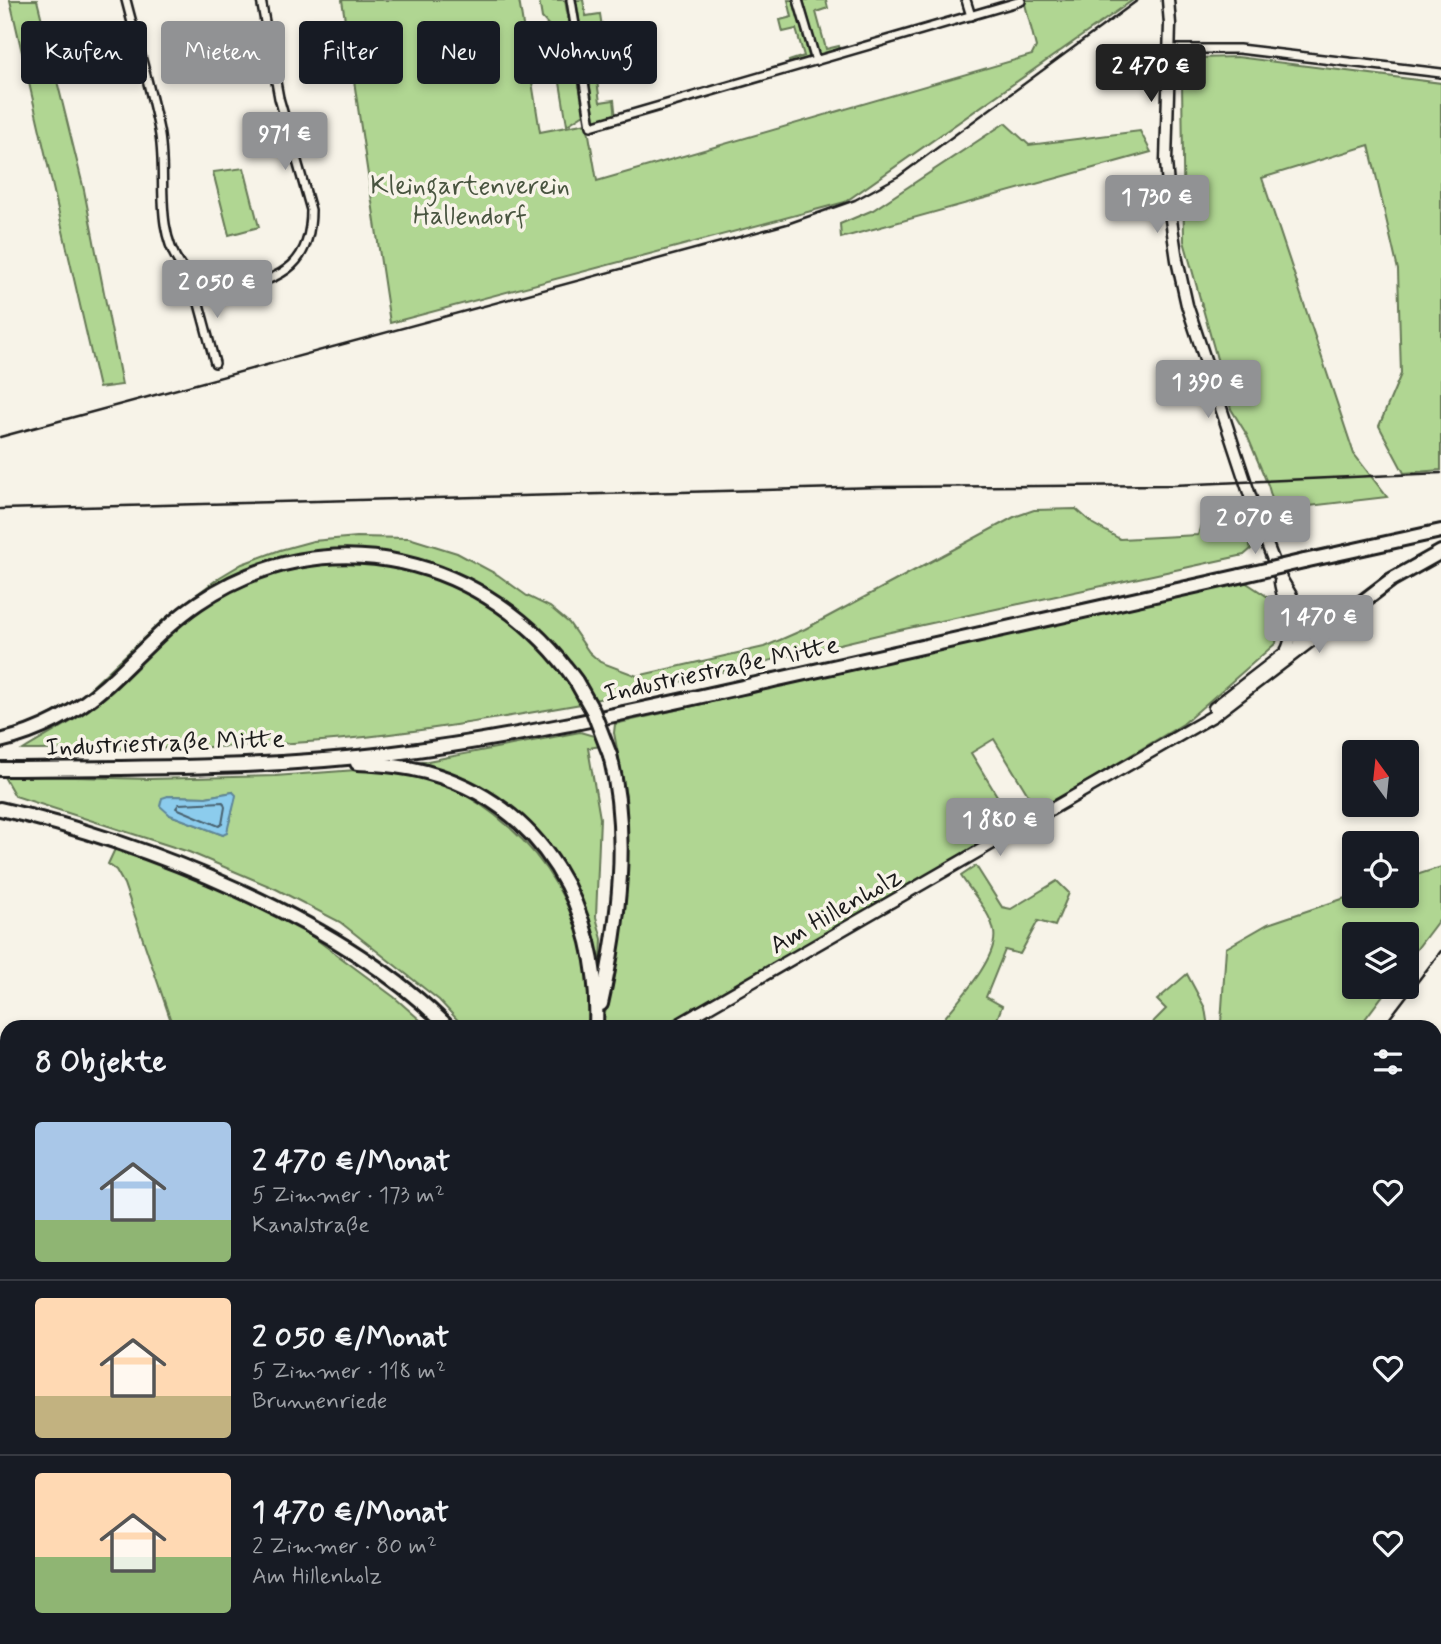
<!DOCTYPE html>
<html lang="de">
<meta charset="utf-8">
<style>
:root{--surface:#171b24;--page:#242831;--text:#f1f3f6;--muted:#9ea1a6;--line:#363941;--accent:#919294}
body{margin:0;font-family:Mynerve,sans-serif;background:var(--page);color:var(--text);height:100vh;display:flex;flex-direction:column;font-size:26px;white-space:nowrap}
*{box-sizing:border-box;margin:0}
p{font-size:23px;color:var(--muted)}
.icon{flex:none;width:38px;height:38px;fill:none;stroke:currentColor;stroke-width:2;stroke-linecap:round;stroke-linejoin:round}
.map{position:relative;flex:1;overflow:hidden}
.panel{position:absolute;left:0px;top:1020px;width:1442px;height:625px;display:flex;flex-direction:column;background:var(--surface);border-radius:21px 21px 0 0;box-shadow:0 4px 10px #0003}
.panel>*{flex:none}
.guide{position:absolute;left:21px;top:21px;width:700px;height:63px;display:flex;gap:14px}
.needle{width:46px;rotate:345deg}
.buttons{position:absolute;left:1342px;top:740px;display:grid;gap:14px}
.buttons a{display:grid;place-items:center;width:77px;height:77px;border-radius:7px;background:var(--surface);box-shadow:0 4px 10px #0003;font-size:35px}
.price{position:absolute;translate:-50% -60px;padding:0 16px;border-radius:7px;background:var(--accent);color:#fff;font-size:23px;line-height:46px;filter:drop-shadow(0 2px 4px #0008)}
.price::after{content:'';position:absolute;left:50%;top:42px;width:21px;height:16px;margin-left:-10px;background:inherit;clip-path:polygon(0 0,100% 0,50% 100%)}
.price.selected{background:#222;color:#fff}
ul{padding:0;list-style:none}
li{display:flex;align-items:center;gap:21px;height:175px;padding:0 35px}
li+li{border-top:2px solid var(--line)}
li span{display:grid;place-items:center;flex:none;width:196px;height:140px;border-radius:7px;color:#555}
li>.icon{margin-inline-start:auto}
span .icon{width:84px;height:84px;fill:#fffc;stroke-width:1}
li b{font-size:30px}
h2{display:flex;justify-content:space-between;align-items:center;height:84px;padding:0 35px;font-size:30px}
.tag{padding:0 24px;border-radius:7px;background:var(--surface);box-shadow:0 4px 10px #0003;font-size:24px;line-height:63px}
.tag.selected{background:var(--accent);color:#fff}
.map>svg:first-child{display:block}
.green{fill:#b0d692;stroke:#667957;stroke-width:2;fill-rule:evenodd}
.water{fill:#8ccced;stroke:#5f8699;stroke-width:2}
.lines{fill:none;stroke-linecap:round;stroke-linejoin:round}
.shore{stroke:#496270;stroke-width:2}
.stream{stroke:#5f8699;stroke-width:2.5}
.street-casing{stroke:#1c1c1c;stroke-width:12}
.secondary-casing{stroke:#1c1c1c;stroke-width:15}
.primary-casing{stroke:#1c1c1c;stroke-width:16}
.highway-casing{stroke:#1c1c1c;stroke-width:18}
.street{stroke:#f7f3e8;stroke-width:7}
.secondary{stroke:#f7f3e8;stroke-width:10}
.primary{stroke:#f7f3e8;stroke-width:10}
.highway{stroke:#f7f3e8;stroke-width:12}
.rail{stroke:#1c1c1c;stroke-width:2.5}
.highway-bridge-casing{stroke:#1c1c1c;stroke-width:18;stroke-linecap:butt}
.highway-bridge{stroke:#f7f3e8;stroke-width:12}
.labels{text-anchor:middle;stroke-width:7;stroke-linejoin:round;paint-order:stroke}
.park-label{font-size:26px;fill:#48543f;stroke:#f7f3e8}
.street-label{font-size:26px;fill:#1c1c1c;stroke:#f7f3e8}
</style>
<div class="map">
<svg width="1441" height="1644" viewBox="0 0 1441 1644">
<rect width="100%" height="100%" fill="#f7f3e8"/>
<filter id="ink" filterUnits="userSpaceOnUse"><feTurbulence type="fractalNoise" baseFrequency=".0143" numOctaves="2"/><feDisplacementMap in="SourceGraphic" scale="14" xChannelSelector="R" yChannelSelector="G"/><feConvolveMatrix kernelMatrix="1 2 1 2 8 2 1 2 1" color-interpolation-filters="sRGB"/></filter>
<g filter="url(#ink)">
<g class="green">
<path d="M10,0H37L84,190L122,385L99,388Z"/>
<path d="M342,0H519L540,132L587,123L597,181L1032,55L1036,47L1024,0H1133L845,202L390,323Z"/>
<path d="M539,0H565L584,114L567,125L551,28L542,18Z"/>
<path d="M576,0H583L586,16L600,14L602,27L589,30L593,57L607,55L609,72L596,74L600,102L614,100L616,119L596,125Z"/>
<path d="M788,0H793L811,63L791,68L789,61L804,56L796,29L783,32L780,20L792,17Z"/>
<path d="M803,0H826L828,8L816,12L826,49L839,46L841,54L820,60Z"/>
<path d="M1237,57L1441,83V470L1404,473L1379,426L1401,374L1398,270L1369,145L1262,178L1354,454L1387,497L1275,510L1268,485L1247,435L1231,409L1184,241L1182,81L1195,58Z"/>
<path d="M1005,123L1029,145L1140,131L1151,152L841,238L840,224L873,210Z"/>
<path d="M244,168L259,227L229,235L213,172Z"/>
<path d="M1076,509L1093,524L1120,539L1198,535L1205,511L1237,509L1251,549L1244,555L886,633L649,689L594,700L570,664L546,636L503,599L471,580L436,566L400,556L363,552L236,577L99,686L52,718L0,737V733L33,724L81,697L164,619L220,577L242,564L280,550L313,541L357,537L409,538L457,553L498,575L527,596L550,607L569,623L589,652L600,662L637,676L764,647L805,629L1014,517L1034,510Z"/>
<path d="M349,563C444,567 539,616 581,704C495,719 409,734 322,741C223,749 123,749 23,750C52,732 83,717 108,695C133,674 153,648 178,627C227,586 285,564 349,563Z"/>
<path d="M1242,580L1274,601L1280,621L1276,643L1183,724L1041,809H1033L1029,806L1033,803L994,739L971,753L1010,817L1022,812L1024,817L1022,821L663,1027H602L609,995L625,827L627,826L626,796L614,733L615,724Z"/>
<path d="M580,732L594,736L601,746L588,748L600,818L596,917L602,939L600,985L592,933L580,897L561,864L533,830L412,764Z"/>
<path d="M370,769C396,772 424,774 448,786C539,829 599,925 588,1027H464L439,1000L340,922L276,889L189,852L15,796L3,775L149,779L275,776ZM233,792C235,807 230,823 223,835L170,815L168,796L206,797Z"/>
<path d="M115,849L183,870L305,931L394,997L428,1027H173L124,884L116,870L108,864Z"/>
<path d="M976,866L1002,907L1011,909L1057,881L1069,893L1055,926L1038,921L1020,954L1005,950L986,997L1002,1006L994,1027H937C954,1005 999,959 994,932C991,912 971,892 961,876Z"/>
<path d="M1441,867V917L1407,962V934H1354V987H1389L1359,1027H1212L1221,1023L1226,948L1268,924L1354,895L1407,896V878Z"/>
<path d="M1187,974L1205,1008L1208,1027H1151L1154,1021L1166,1009L1157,1000Z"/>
<rect x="699" y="1638" width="84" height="6"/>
<path d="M1007,1638H1211L1206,1644H1005Z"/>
</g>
<path class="water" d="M233,792L236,795C234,808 229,820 227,833L223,835L170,815L160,806L162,798L168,796L206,797Z"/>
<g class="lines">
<path class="shore" d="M223,802L225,807L222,824L219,826L176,808L179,804Z"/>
<path class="stream" d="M0,1147L7,1145"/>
<defs>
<g id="street">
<path d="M126,0C137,43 150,86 159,130C168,173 153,227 181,266C204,298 266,289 292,265C307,251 311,229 311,210L279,98L261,0"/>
<path d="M571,0L591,126L1021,1"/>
<path d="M798,0L816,61"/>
<path d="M966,0L971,16"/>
<path d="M1170,49H1239L1441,73"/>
<path d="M197,281L195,289L215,363"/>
</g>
<g id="secondary">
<path d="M1168,0L1170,24L1166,161L1170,213L1177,260L1187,305L1260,526L1279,575L1292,597L1302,622L1303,633L1297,651"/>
<path d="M1214,708L1285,653C1299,633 1283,604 1280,582"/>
<path d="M674,1027L1213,716L1324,631"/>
<path d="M0,1436L7,1432"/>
</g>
<g id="primary">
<path d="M689,1027L698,1013"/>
<path d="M509,1644L510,1638"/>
</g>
<g id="highway">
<path d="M1304,561L1441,531"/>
<path d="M1324,631L1391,580L1441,552"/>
<path d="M0,741C39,732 77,712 107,685C137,658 164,626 198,603C327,515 489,557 576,681"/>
<path d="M357,763C380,764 403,766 426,772C543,804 601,910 596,1026"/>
<path d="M0,769C129,768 258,769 386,754C520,738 652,707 783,678C936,644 1088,609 1240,576"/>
<path d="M0,809C144,841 344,921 448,1027"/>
<path d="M601,1004C619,923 630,835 610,755"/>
</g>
</defs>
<use href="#street" class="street-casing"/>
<use href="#secondary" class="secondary-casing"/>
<use href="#primary" class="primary-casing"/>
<use href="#highway" class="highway-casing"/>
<use href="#street" class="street"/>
<use href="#secondary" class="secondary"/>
<use href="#primary" class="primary"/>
<use href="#highway" class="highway"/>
<g class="rail">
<path d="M0,437L787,224L855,200L899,176L1138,0"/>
<path d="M0,509L880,487L1174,485L1441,473"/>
<path d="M1383,1027L1441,951"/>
<path d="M1435,1057L1441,1046"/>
<path d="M937,1644L940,1638"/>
</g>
<defs>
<g id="highway-bridge">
<path d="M1240,576L1304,561"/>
<path d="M576,681L593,711L610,755"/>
</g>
</defs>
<use href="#highway-bridge" class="highway-bridge-casing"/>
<use href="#highway-bridge" class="highway-bridge"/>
</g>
</g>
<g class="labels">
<g class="park-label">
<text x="470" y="194">Kleingartenverein<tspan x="470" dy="30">Hallendorf</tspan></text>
</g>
<g class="street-label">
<text transform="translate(721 668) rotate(-12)" y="9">Industriestraße Mitte</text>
<text transform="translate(165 742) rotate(-2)" y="9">Industriestraße Mitte</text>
<text transform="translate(835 910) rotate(-30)" y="9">Am Hillenholz</text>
</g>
</g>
</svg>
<div class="buttons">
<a><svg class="needle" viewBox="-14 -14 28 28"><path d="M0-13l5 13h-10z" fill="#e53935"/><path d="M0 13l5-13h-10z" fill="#9ea1a6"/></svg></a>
<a><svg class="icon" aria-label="locate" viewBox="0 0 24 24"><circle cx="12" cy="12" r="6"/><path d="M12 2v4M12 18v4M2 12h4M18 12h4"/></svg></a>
<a><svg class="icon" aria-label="layers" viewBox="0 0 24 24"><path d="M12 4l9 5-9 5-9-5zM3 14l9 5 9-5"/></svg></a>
</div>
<b class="price selected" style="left:1151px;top:104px">2 470 €</b>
<b class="price" style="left:285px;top:172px">971 €</b>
<b class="price" style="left:1157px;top:235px">1 730 €</b>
<b class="price" style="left:217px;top:320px">2 050 €</b>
<b class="price" style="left:1208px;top:420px">1 390 €</b>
<b class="price" style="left:1255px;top:556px">2 070 €</b>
<b class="price" style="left:1319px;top:655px">1 470 €</b>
<b class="price" style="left:1000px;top:858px">1 880 €</b>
<div class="guide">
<a class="tag">Kaufen</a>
<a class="tag selected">Mieten</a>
<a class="tag">Filter</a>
<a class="tag">Neu</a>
<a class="tag">Wohnung</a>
</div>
<section class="panel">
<h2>8 Objekte<svg class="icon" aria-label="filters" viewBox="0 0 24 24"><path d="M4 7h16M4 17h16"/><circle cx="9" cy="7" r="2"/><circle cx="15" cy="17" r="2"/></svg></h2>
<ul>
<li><span style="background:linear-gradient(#a9c7e8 70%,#8fb573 0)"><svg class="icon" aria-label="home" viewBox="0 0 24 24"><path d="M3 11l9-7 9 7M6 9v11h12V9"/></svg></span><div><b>2 470 €/Monat</b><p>5 Zimmer · 173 m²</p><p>Kanalstraße</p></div><svg class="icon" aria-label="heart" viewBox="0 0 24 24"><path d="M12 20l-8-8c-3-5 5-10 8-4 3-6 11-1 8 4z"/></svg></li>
<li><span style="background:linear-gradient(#ffd9b3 70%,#c2b280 0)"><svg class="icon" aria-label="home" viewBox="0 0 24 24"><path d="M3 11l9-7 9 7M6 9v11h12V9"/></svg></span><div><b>2 050 €/Monat</b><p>5 Zimmer · 118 m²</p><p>Brunnenriede</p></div><svg class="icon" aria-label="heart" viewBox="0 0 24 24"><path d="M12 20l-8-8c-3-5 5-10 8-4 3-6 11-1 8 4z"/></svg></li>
<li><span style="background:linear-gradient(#ffd9b3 60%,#8fb573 0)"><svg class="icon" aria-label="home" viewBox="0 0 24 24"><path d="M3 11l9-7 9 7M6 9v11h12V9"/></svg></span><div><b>1 470 €/Monat</b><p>2 Zimmer · 80 m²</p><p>Am Hillenholz</p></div><svg class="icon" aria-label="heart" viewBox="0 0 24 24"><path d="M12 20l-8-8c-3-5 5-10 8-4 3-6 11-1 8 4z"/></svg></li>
</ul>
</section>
</div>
